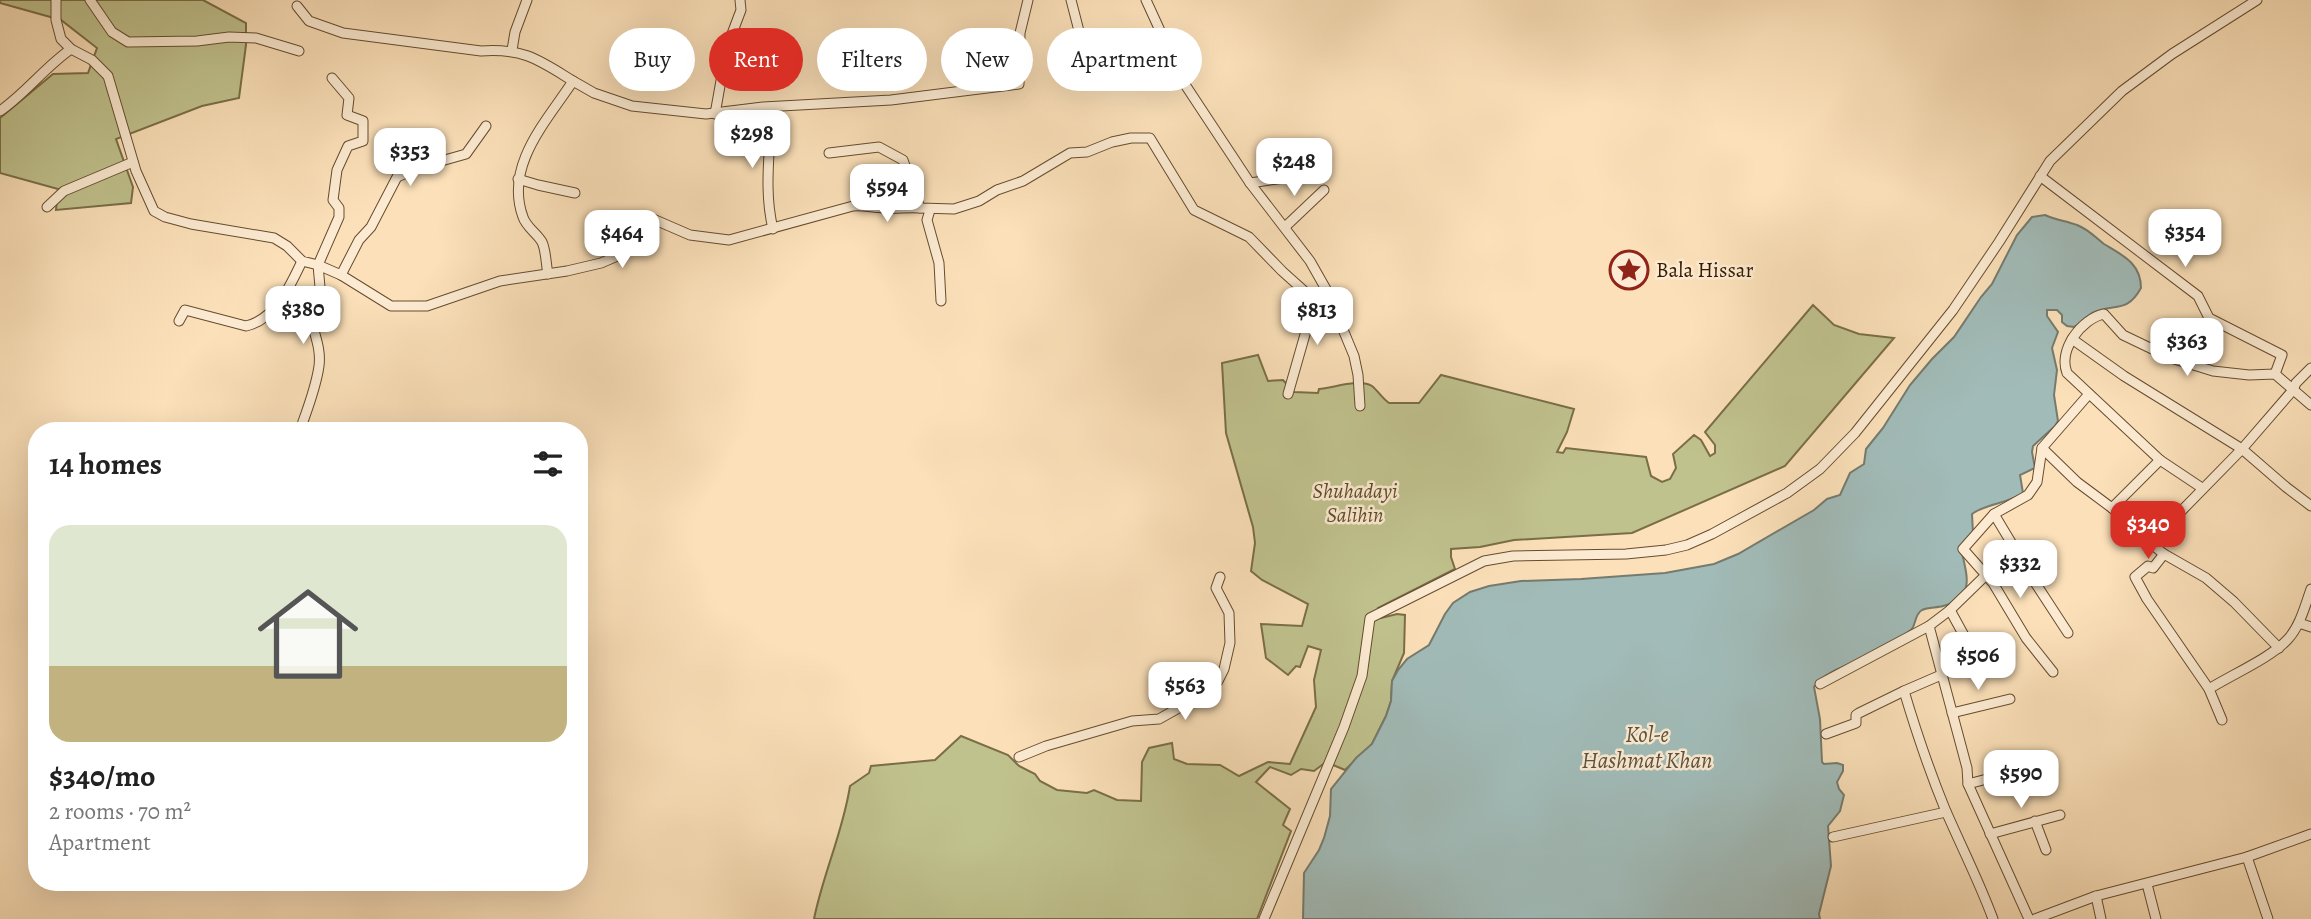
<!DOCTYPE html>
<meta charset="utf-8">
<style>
:root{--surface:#fff;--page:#f2f2f2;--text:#222;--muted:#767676;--accent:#d93025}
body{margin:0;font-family:Alegreya,serif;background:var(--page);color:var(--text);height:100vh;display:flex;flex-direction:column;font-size:26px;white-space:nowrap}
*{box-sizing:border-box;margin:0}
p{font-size:23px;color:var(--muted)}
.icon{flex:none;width:38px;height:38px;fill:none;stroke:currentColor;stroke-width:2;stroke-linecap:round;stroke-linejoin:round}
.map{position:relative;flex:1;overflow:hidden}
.details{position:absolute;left:28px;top:422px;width:560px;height:469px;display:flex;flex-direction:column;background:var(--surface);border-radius:28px;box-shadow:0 7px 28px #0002}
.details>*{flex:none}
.top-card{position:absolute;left:609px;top:28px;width:665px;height:63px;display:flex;gap:14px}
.price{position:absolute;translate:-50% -60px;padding:0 16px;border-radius:14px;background:#fff;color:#222;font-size:23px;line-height:46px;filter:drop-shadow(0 2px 4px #0008)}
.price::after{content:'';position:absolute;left:50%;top:42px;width:21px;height:16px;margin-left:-10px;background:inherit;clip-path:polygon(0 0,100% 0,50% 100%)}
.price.active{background:var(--accent);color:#fff}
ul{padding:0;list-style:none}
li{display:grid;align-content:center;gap:14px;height:371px;padding:0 21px}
li span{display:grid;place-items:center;height:217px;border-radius:21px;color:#555}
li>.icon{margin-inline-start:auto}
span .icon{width:126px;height:126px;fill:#fffc;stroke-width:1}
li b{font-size:30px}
h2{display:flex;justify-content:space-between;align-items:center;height:84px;padding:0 21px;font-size:30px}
.pill{padding:0 24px;border-radius:32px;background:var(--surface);box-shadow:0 7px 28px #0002;font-size:24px;line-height:63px}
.pill.active{background:var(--accent);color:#fff}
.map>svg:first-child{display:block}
.green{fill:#c0c28e;stroke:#7a6e47;stroke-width:2}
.water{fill:#a1bbb8;stroke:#757b6e;stroke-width:2}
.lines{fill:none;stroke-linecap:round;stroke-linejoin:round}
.minor-casing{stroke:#664c2e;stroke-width:11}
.minor{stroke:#fcebd2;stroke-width:9}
.labels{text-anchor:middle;stroke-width:5;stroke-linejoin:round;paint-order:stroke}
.poi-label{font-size:21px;fill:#341a00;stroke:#fcebd2;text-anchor:start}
.park-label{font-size:21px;font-style:italic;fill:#5e4c2b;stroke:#fcebd2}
.water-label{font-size:23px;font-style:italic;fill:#5a5240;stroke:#fcebd2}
</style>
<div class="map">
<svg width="2311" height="919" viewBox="0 0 2311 919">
<rect width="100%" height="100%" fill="#fbe0b9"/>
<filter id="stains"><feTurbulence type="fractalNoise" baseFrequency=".00286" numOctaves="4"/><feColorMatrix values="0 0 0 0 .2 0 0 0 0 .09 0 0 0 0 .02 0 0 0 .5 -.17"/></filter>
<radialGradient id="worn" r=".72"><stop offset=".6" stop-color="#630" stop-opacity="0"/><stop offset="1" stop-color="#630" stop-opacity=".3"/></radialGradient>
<g class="green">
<path d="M0,0H203L246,23V45L239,98L202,106L116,139L133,187L131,203L56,210L58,189L0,173V118L53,74L88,73L97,48L61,20L0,3Z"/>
<path d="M1813,305L1834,325L1859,334L1894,338L1785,466L1632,533L1514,540L1480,547L1451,549V557L1455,569L1378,608L1381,618L1397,614L1405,615L1404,653L1392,681L1391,701L1386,716L1372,744L1345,770L1326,762L1314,771L1301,769L1291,775L1270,767L1256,782L1290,809L1283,825L1291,831L1257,919H814C823,874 843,832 850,786L869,773L871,766L935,760L961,736L1008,755L1019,766L1035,774L1040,781L1057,790L1087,793L1094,790L1117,800L1141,801L1142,762L1149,748L1172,743L1174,759L1187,764L1220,765L1239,776L1268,762L1290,764L1316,707L1314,680L1321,650L1308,646L1300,667L1296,666L1288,675L1266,658L1261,624L1302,626L1308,604L1262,580L1251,571L1255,543L1253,527L1226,433L1222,363L1258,355L1268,381L1283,380L1294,392L1318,393L1319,389C1333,388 1360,378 1372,386C1378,391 1383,399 1389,403H1419L1441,375L1574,409L1567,432L1557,452L1563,453L1566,448L1646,457L1651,476L1662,482L1670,479L1676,468L1673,454L1694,435L1701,440L1710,456L1715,453V445L1705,432Z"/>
</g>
<path class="water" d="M2045,215C2056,220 2066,221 2077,225C2088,229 2095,237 2104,244C2122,255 2141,263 2141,288C2126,315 2114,302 2092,313C2085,317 2081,324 2074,327L2067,326L2062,322V315L2057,310H2047V316L2058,332L2052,348L2057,370L2054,395L2058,421L2055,426L2033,446L2032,452L2035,468L2020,475L2023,493C2007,504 1987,503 1972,514L1973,533L1961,548C1966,574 1977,597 1943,606C1937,608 1928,607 1922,610C1915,614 1916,623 1912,629C1910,631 1885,649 1881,651C1862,662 1826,668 1814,687L1820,719L1822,762L1824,764L1837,763L1843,765V771L1837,782L1839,789L1844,795L1840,811L1828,826L1831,866L1819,914L1820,919H1303L1304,873L1319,850L1324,838L1330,816L1331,789L1356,758L1372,744L1386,716L1391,701L1392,681L1398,670L1407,659L1429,645L1445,614L1453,603L1470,592L1489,586L1521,581L1581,579L1665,573L1714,564L1738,554L1814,510L1827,499L1840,495L1850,473L1864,464L1866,449L1883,428L1910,385L1932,359L1954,337L1981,297L1992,284L2017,235L2032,217Z"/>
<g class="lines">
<defs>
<g id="minor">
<path d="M56,0V20L61,39L71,49L92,60L108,76L136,171L154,211L165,217L191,224L274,238L287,246L302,261L318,265L341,275L391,306H427L500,281L567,271L601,263L615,257L653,219L690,235L729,240L853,206C865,205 873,208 884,208C896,209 908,207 920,208"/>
<path d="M90,0L112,32L128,42L197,41L229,37L256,38L299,51"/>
<path d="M1071,0L1088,66"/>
<path d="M1146,0L1184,83L1250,183L1310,261L1327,291L1354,356L1358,375L1360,406"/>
<path d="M297,6L309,21L343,33L481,51C524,48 539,60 573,81"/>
<path d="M727,47L774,68"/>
<path d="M512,50L515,32L527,0"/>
<path d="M771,107C771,148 763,188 773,229"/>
<path d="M0,111C26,93 45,67 71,49"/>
<path d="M715,114L727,47L741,10L740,0"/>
<path d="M829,153L879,147L903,160L920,208L954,209L979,201L997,190L1023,181L1070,153L1087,152L1112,142L1131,138H1150L1194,210L1249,237L1282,271L1322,307"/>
<path d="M2040,176L2198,296L2209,318L2282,355L2275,374"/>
<path d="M518,179L538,185L575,193"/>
<path d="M1250,183L1284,178L1318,151"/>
<path d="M47,207L64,191L133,162"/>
<path d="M930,210L927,220L939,263L941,301"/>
<path d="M1285,227L1324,190"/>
<path d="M548,274C546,265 546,250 542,242C537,233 526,227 523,217C504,165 547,121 573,81L594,93L632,106L706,114L763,107L891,100L1019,84L1020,33L1028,0"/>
<path d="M341,275L359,240L371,227L397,177L420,167L466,154L486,126"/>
<path d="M179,321L185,310L246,326C276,319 290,286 302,261"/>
<path d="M2072,339L2124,376L2242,449L2286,487L2311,506"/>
<path d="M1288,394L1306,331L1324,302"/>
<path d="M300,430C307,410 316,388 319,366C323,335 298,316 320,287L318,265L339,217V208L333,200L337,170L348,146L363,141V121L347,115L349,98L332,78"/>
<path d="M2042,448L2077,482L2112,508L2150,543L2164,554L2206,578L2234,602L2279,648"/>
<path d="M2202,488L2160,460L2067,373C2058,350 2081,319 2104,314L2123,335L2171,358L2213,371L2249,375L2275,374L2311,405"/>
<path d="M2112,508L2160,460"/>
<path d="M1994,514L2036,584L2068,633"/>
<path d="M2150,543L2242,449L2293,390L2296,383L2311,368"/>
<path d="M2164,554L2153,568L2148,566L2135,577L2147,599L2209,689L2222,720"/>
<path d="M1950,610L1973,652"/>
<path d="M2299,623L2311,627"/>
<path d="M1929,626L1967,768L1968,784L2029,919"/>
<path d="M2053,672L2026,638L1993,583L1963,549L1994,514L2028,495L2037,482L2042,448L2089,394"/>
<path d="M1941,675L1904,691C1916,731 1929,770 1945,809C1961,846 1979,881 1993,919"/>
<path d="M1820,684L1929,626L1950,610L1986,575"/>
<path d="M2209,689C2231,675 2271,658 2288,639C2300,626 2305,606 2311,589"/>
<path d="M1952,713L2010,699"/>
<path d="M1826,734L1856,723V715L1859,713L1904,691"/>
<path d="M1019,757L1046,746L1132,721L1159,719L1207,692L1218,681L1224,669L1230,643L1229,613L1216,588L1220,577"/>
<path d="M1968,784L2002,775"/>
<path d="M2035,821L2046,850"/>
<path d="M1990,834L2060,815"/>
<path d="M1833,837L1946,812"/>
<path d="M2247,857L2268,919"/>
<path d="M2147,884L2156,919"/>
<path d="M2096,896L2101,919"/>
<path d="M1264,919L1344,727L1362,676L1370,618L1484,561L1513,556L1626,554L1666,550L1687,545L1712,534L1787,493L1820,469L1855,433L1953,310L1999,242L2050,161L2122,91L2172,54L2257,0"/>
<path d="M2035,919L2096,896L2247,857L2311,834"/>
</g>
</defs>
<use href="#minor" class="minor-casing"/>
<use href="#minor" class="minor"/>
</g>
<defs>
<symbol id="sight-ring" viewBox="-11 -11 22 22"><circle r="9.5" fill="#fcebd2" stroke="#8f2418" stroke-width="1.5"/><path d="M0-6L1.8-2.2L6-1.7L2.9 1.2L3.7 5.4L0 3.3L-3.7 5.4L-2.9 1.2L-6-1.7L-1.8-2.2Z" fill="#8f2418"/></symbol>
</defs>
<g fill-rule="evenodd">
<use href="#sight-ring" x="1607" y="248" width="44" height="44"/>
</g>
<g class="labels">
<g class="poi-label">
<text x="1656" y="277">Bala Hissar</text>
</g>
<g class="park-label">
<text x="1355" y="498">Shuhadayi<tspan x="1355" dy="24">Salihin</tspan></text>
</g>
<g class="water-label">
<text x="1647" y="742">Kol-e<tspan x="1647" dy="26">Hashmat Khan</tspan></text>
</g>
</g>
<rect width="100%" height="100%" filter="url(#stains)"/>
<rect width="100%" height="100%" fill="url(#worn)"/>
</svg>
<b class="price" style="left:752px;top:170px">$298</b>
<b class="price" style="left:410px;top:188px">$353</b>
<b class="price" style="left:1294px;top:198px">$248</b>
<b class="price" style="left:887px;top:224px">$594</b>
<b class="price" style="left:2185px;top:269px">$354</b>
<b class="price" style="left:622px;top:270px">$464</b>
<b class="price" style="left:303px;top:346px">$380</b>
<b class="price" style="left:1317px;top:347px">$813</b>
<b class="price" style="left:2187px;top:378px">$363</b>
<b class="price active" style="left:2148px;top:561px">$340</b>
<b class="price" style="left:2020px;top:600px">$332</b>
<b class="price" style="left:1978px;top:692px">$506</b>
<b class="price" style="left:1185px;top:722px">$563</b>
<b class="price" style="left:2021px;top:810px">$590</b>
<div class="top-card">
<a class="pill">Buy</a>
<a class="pill active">Rent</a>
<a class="pill">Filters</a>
<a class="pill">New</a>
<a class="pill">Apartment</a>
</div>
<section class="details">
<h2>14 homes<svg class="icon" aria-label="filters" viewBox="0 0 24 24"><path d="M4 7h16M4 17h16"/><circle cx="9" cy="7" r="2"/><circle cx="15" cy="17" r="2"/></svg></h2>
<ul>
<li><span style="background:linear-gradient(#dfe7d0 65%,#c2b280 0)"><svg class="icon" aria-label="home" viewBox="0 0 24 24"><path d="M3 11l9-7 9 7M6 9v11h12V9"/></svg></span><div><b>$340/mo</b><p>2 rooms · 70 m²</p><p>Apartment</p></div></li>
</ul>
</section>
</div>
